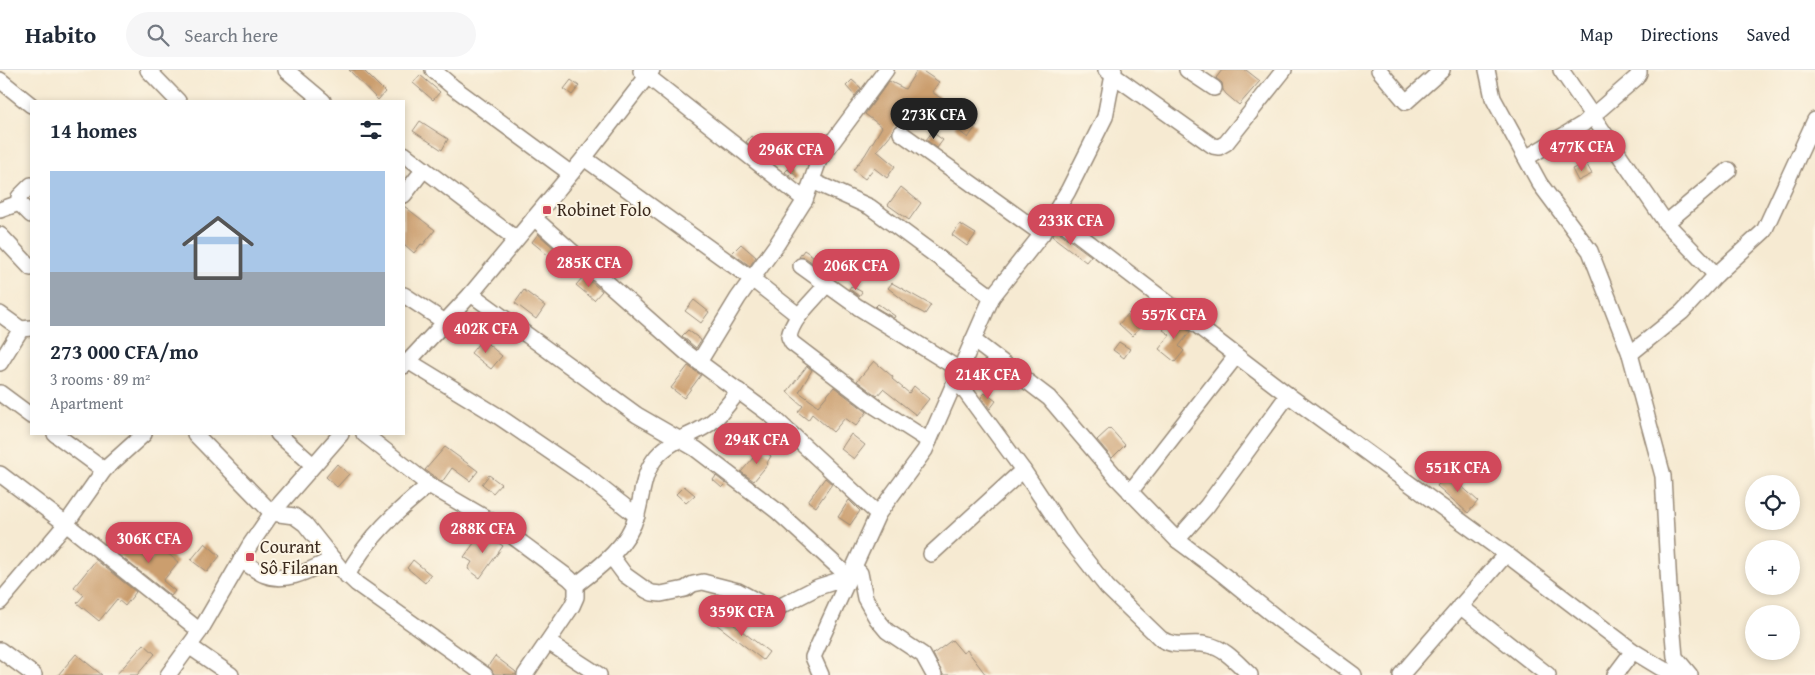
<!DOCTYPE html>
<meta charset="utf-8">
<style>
:root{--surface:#fff;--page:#f6f6f7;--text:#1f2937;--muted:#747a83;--line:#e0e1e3;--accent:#d1495b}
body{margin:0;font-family:"Gentium Book Plus",serif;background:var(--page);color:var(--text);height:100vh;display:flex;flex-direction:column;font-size:19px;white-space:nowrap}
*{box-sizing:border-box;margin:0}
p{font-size:16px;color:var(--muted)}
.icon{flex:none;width:28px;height:28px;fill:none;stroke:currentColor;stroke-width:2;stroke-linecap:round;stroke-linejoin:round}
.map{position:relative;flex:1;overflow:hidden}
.drawer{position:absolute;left:30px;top:30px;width:375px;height:335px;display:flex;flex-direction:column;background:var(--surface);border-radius:0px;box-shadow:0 2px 8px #0003}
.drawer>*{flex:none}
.fabs{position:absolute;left:1745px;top:405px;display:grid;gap:10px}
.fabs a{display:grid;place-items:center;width:55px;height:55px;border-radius:50%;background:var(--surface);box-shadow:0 2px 8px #0003;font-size:25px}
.price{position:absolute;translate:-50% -42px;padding:0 11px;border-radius:18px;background:var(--accent);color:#fff;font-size:16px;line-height:32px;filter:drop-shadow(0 1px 2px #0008)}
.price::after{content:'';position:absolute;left:50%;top:30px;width:15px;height:11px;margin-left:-8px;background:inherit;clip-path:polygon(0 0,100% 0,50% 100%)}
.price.current{background:#222;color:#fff}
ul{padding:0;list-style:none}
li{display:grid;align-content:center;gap:10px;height:265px;padding:0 20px}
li+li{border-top:1px solid var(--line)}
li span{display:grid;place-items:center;height:155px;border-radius:0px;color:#555}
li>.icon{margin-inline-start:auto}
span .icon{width:90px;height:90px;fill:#fffc;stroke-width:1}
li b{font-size:21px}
h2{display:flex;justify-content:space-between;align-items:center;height:60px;padding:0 20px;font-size:21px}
header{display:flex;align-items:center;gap:30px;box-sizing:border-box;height:70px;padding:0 25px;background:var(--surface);border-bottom:1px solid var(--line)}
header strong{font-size:24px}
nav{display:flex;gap:28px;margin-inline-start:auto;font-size:18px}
.search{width:350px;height:45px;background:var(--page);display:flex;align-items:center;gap:12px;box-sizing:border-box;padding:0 18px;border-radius:28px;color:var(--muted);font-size:19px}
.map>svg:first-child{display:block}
.building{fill:#cb9e6e}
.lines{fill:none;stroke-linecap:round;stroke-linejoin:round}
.minor-casing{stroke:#988a78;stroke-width:18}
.minor{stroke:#fff;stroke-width:15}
.poi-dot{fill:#d1495b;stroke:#fcf5e5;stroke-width:2}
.labels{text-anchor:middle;stroke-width:4;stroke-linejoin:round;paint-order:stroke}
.poi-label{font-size:18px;fill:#3b2a1e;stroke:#fcf5e5;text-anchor:start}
</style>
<header>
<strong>Habito</strong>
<div class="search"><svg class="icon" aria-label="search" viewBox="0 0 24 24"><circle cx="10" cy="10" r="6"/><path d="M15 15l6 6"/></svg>Search here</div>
<nav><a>Map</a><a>Directions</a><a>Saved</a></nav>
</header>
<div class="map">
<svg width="1815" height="605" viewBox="0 0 1815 605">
<rect width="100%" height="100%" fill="#fcf5e5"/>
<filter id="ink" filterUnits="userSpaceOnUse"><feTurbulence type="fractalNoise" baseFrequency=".02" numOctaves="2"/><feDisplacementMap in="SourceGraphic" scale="10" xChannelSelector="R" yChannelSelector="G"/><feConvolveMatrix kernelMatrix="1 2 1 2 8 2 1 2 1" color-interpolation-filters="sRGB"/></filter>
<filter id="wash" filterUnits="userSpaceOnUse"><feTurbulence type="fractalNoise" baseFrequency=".0096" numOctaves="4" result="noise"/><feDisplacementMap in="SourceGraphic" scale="20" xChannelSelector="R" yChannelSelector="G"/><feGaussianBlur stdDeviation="1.12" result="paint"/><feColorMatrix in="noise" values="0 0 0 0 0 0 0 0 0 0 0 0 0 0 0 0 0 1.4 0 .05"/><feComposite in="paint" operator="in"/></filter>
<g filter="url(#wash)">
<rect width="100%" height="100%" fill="#f6ead2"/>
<g id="blocks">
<g class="building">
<path d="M349,0H363L385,22L378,30Z"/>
<path d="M917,0H921L939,12L932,22L942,29L924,52L911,42L894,57L892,63L877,81L895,96L887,108L874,98L865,109L853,100L865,85L882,57L865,44L889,11L905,19Z"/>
<path d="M1222,0H1246L1260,11L1239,35L1226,24L1223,20L1222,13L1216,8Z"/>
<path d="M420,5L440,22L433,30L413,13Z"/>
<path d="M571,10L579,16L572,25L564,19Z"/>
<path d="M852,10L861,18L855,26L846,16Z"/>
<path d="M963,45L977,55L968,68L954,57Z"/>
<path d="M420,51L448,69L442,80L413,61Z"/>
<path d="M932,62L943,70L937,78L926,70Z"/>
<path d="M751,66L773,83L768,89L746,72Z"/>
<path d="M1586,93L1592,104L1578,111L1572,99Z"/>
<path d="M788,99L798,107L795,110L785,102Z"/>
<path d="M901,117L921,133L909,150L888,135Z"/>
<path d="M404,136L435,160L423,175L421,174L414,183L404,174Z"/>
<path d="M960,154L976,164L967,176L952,165Z"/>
<path d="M1056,160L1091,186L1086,192L1052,166Z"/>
<path d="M538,164L555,179L549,186L532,172Z"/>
<path d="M741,174L756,187L750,196L732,183Z"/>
<path d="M804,180L822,192L820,198L806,188L799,187Z"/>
<path d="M584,206L602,221L594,230L576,215Z"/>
<path d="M892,213L931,235L925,244L912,237L888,218Z"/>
<path d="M851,216L862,222L859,226L849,219Z"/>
<path d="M524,220L545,236L536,249L515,233Z"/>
<path d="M694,230L709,242L701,253L685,241Z"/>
<path d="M878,234L895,246L894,248L875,237Z"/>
<path d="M1129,243L1142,255L1132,266L1119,254Z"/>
<path d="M1172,248L1190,262L1179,276L1184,281L1175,292L1159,279L1170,265L1163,260Z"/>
<path d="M688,260L701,270L696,278L682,266Z"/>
<path d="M482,269L502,286L491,299L471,283Z"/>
<path d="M1119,272L1130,279L1124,288L1113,280Z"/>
<path d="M874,291L893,307L892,309L909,323L914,316L929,329L916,345L883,319L877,326L857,311Z"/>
<path d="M688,296L701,305L684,328L671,318Z"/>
<path d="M807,296L812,300L799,322L818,336L834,317L867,342L856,356L845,348L833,362L812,344L808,350L798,342L803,336L787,322Z"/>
<path d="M985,323L996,331L990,339L981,327Z"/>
<path d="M1110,358L1125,375L1112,388L1097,370Z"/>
<path d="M851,364L865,375L854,389L841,379Z"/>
<path d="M445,377L478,401L470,411L452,398L442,412L425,400Z"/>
<path d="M760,380H764L771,386L767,393L768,394L754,411L741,402Z"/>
<path d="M337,394L349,404L337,417L326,407Z"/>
<path d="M1448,404L1478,431L1468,443L1437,416Z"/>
<path d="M489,405L501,414L493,423L482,414Z"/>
<path d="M716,406L726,414L722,418L713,410Z"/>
<path d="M825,408L832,414L816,437L808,431Z"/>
<path d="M684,416L695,425L686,433L676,424Z"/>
<path d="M849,430L860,441L850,455L838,447Z"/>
<path d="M482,462L503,476L480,508L468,499L472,492L464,487Z"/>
<path d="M110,468L129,484L134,478L150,490L160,477L178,492L163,511L175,521L171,526L105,474Z"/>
<path d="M205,473L220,486L207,502L191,490Z"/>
<path d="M96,490L136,522L125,536L117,529L99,551L77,533L84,525L74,517Z"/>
<path d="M413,490L431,505L425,513L407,498Z"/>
<path d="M720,544L769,582L763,590L716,554V550Z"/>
<path d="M952,570L963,583L967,580L986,605H943L933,584Z"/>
<path d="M144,574L155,584L137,605H116Z"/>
<path d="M76,584L102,605H58Z"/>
<path d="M495,586L516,602V605L494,604L488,596Z"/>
</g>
</g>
</g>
<g filter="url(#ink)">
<use href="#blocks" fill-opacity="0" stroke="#988a78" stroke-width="1"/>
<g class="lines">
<defs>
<g id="minor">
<path d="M148,0L178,31"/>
<path d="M286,0L323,31"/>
<path d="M433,0L453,17L570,103"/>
<path d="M1106,0L1213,76L1219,77L1226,73L1284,0"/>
<path d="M1187,0L1214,18"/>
<path d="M1379,0L1406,32L1442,0"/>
<path d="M1487,0L1493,28L1540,114L1590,181L1630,284L1663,406L1669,518L1675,587L1690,605"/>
<path d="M1561,0L1666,153L1716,205"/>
<path d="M641,1L805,130"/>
<path d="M0,10L31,35"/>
<path d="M901,63L1042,164"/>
<path d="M404,84L516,169"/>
<path d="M584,88L752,209L799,246"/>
<path d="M1526,88L1583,54L1636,8L1639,3V0"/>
<path d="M812,111L870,137L992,227"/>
<path d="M31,115L19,127V133L31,145"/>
<path d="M404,125L424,99"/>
<path d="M0,140L19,133"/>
<path d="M1054,146L1288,325L1506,484L1633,581L1661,598L1680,605"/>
<path d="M534,148L688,284L772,346L878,444"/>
<path d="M1666,153L1729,100"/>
<path d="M0,165L31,198"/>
<path d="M801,196L858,237L960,300"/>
<path d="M826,215C814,230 792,248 789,267L792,273L876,337L929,371"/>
<path d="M471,224L637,345L696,379L777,441L849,507"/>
<path d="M404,225L445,252"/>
<path d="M0,244L21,259"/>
<path d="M973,270L1049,328L1117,408L1177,470L1216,499L1278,549L1354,605"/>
<path d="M1630,284L1682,242L1716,205L1764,161L1815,50"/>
<path d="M408,291L498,346L586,406L637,446"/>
<path d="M699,292L738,228L777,174L805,130L819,90L886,0"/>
<path d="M0,293L21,259L31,258"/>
<path d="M404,296L471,224L584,88L652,0"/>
<path d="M956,309L1023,400L1069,469L1107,517L1161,569C1177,579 1191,571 1208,575C1225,578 1238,594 1250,605"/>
<path d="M0,323L31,346"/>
<path d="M55,364L104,400"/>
<path d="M195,364L272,443L294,446L305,454L340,498L357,514L485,605"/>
<path d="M278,364L313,395"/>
<path d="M364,364L429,415L496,454L569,508L576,515V527L572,536L525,605"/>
<path d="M0,404L66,454L200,561"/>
<path d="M1130,422L1236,286"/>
<path d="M1177,470L1207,436L1288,325"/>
<path d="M931,484L1023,400"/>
<path d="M611,486L625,505L646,520L652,523L661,524L685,519L693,514L703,512L738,521L766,536L779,537L818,517L849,507"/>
<path d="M241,490C249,495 257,502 265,505C288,514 313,498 333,489"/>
<path d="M854,497L860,503L865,528L877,549L887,561L923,585L934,605"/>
<path d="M347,506C365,470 398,440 429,415"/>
<path d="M576,515C600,497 629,475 637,444C642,426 643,405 654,390C671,367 695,367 714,350C723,342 731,330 739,321"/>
<path d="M0,532L66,454L104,400L144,364"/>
<path d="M1460,536L1548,605"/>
<path d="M548,572L599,605"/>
<path d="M189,576L231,605"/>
<path d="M0,580L34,605"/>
<path d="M168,605L200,561L250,475L272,443L341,364"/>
<path d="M821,605L813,587L878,444L925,380L992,227L1042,164L1068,121L1105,47L1114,0"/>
<path d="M1401,605L1506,484"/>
<path d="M1615,605L1633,581"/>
</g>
</defs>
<use href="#minor" class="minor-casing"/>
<use href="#minor" class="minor"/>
</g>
</g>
<g class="poi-dot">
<rect x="542" y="135" width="10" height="10" rx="2.5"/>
<rect x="245" y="482" width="10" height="10" rx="2.5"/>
</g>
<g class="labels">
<g class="poi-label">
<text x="557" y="146">Robinet Folo</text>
<text x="260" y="483">Courant<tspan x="260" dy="21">Sô Filanan</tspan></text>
</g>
</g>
</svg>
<div class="fabs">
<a><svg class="icon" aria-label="locate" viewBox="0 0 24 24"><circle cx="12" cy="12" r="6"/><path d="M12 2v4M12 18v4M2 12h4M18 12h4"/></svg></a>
<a>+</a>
<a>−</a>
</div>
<b class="price current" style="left:934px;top:70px">273K CFA</b>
<b class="price" style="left:1582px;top:102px">477K CFA</b>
<b class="price" style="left:791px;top:105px">296K CFA</b>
<b class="price" style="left:1071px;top:176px">233K CFA</b>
<b class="price" style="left:589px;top:218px">285K CFA</b>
<b class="price" style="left:856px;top:221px">206K CFA</b>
<b class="price" style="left:1174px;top:270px">557K CFA</b>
<b class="price" style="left:486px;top:284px">402K CFA</b>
<b class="price" style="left:988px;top:330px">214K CFA</b>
<b class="price" style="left:757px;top:395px">294K CFA</b>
<b class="price" style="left:1458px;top:423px">551K CFA</b>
<b class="price" style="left:483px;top:484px">288K CFA</b>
<b class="price" style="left:149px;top:494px">306K CFA</b>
<b class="price" style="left:742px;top:567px">359K CFA</b>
<section class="drawer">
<h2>14 homes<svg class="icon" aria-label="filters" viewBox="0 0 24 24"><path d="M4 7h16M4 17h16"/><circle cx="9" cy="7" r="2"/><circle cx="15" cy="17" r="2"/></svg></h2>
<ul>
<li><span style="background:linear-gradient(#a9c7e8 65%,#9aa5b1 0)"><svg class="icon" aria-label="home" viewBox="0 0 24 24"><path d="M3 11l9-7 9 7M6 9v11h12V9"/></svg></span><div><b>273 000 CFA/mo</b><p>3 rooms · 89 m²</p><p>Apartment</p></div></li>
</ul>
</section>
</div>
